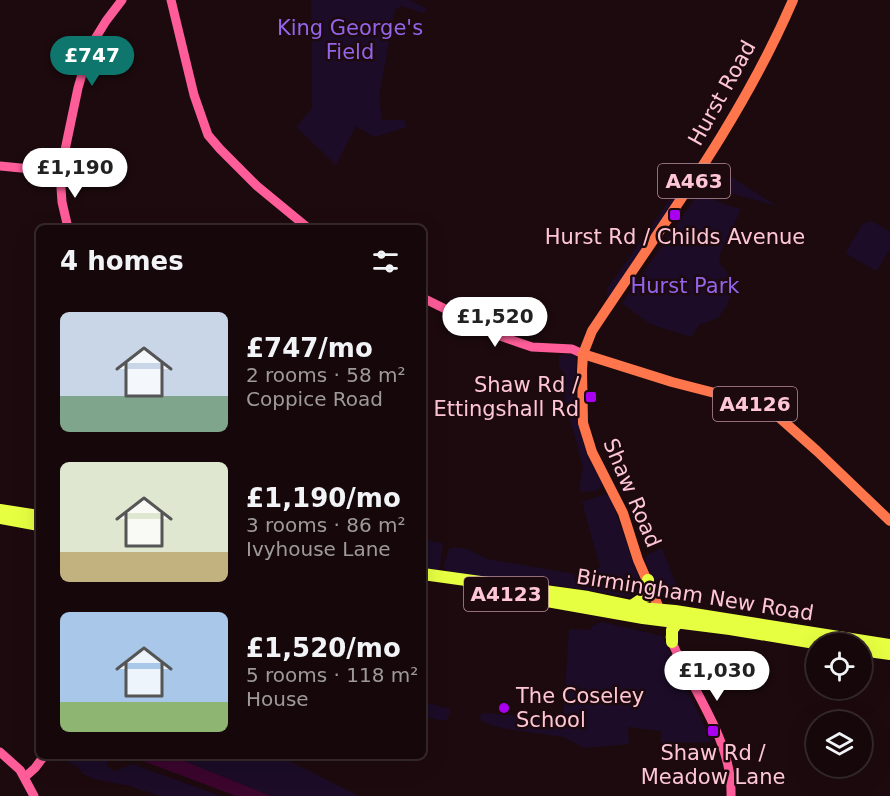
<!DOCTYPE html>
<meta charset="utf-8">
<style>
:root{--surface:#16080a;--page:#1f1113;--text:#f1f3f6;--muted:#9e9a9c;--line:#35292b;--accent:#0f766e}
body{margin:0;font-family:"DejaVu Sans",sans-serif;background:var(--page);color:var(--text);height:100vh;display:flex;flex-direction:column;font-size:22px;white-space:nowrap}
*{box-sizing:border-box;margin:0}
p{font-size:20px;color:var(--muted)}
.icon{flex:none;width:33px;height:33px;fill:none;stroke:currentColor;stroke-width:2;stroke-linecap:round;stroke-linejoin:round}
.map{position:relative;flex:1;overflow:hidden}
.sheet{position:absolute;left:36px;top:225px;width:390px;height:534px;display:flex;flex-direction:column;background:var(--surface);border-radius:9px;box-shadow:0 6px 24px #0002,0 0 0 2px var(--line)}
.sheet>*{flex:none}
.buttons{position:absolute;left:806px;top:633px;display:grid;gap:12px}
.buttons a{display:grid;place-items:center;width:66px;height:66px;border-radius:50%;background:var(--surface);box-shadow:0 6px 24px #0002,0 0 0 2px var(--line);font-size:30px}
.price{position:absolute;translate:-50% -51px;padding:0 14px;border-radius:21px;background:#fff;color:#222;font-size:20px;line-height:39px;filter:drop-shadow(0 2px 3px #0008)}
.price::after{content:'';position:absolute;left:50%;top:36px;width:18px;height:14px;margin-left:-9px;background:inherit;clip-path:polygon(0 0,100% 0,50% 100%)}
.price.on{background:var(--accent);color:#fff}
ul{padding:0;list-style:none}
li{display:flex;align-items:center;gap:18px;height:150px;padding:0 24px}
li span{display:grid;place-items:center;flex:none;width:168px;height:120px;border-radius:9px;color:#555}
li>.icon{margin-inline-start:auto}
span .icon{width:72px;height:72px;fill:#fffc;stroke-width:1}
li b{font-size:26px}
h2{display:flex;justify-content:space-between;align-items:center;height:72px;padding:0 24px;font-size:26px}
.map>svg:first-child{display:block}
.green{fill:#1c0c27}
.water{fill:#3b052e}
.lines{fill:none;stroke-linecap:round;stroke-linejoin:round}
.secondary{stroke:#ff5d99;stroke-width:9}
.primary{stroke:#ff764d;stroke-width:10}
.highway{stroke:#e7ff41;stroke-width:12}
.poi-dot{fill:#a900f1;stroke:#1d0a0e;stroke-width:2}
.labels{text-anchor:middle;stroke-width:5;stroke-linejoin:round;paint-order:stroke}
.shield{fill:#1d0a0e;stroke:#bb8e9a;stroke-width:1.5}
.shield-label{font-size:20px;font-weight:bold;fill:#ffc6d6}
.park-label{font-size:21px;fill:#9464eb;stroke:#1d0a0e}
.street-label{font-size:21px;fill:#ffc6d6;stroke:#1d0a0e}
.poi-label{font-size:21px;fill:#ffc6d6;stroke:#1d0a0e}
</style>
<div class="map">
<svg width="890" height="796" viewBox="0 0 890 796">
<rect width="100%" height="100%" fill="#1d0a0e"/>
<g class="green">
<path d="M311,0H410L427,9L423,13L402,6L395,9L379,96L382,120H404L407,127L374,137L356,126L336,165L296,127L312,108Z"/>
<path d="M714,166L777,206L726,192L708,183L706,177Z"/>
<path d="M700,191L723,204L741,209L721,251L719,263L732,278V294L727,305L718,318L699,325L691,337L650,324L622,303Z"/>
<path d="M673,195H682L608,302L607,289Z"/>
<path d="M872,221L890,232V249L877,270H874L847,254L846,251L863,224Z"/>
<path d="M565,354L575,356L576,360C575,403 577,448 603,483L601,488L595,491L582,492L579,490L583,467L564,396V372L559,368V356Z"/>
<path d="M605,494L610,496L641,584L639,593L630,597L547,584L536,588L445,573L444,565L449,549L455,547L467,549L487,559L574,574L575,580L579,581C584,574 592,570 600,567L582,502Z"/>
<path d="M423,540L443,543L439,574L423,571Z"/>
<path d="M662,548L682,601L669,598L661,595L645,560L647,555Z"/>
<path d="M602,622L662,636L712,742L661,743V731L628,727L629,744L584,748L564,737L507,729L488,724L478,718L483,713L511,715L570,726L572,721L563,718L569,629L591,630L592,626Z"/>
<path d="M423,703C433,703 439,708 449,708L450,711L447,720C439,722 432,717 423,717Z"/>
<path d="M58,756H107V767L115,771L132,764L221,796H160L130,786L94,779L83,774L79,768Z"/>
<path d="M164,756H279L359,796H271L184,761Z"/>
</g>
<path class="water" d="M130,756H164L184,761L271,796H236Z"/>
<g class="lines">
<g class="secondary">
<path d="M171,0L194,95L208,135L220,149L257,186L308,228"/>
<path d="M0,166L62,172"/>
<path d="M68,228L62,202L61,188L65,150L78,88L90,47L106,21L122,0"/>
<path d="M423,298L500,336L520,343L532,347L572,349L583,354"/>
<path d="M670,637C690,689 733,739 731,796"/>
<path d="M0,752L20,770L34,796"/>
<path d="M25,777L35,768L44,756"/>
</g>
<g class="primary">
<path d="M583,354L672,382L742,400L768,410L781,419L817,451L890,521"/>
<path d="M662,615L638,560L623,513L592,452L583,423L582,371L583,354L592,331C664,222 741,121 793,0"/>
</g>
<g class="highway">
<path d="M0,510L39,516"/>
<path d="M0,518L39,525"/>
<path d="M423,574L588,597L641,608L675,611L890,645"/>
<path d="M507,594L643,618L730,629L821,644"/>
<path d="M633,605L645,597L648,580"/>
<path d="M672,642V630L677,623"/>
<path d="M861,650L890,654"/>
</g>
</g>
<g class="poi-dot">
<rect x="669" y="209" width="12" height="12" rx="3"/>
<rect x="585" y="391" width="12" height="12" rx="3"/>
<circle cx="504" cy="708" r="6"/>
<rect x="707" y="725" width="12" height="12" rx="3"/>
</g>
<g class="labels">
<g class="shield">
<rect x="658" y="164" width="72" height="34" rx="4.5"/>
<rect x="713" y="387" width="84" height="34" rx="4.5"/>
<rect x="464" y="577" width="84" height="34" rx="4.5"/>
</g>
<g class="shield-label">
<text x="694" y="188">A463</text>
<text x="755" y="411">A4126</text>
<text x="506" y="601">A4123</text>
</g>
<g class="park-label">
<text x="350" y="35">King George's<tspan x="350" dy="24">Field</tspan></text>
<text x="685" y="293">Hurst Park</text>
</g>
<g class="street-label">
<text transform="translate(722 93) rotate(-61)" y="7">Hurst Road</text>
<text transform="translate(632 493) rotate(67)" y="7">Shaw Road</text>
<text transform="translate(695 595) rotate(9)" y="7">Birmingham New Road</text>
</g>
<g class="poi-label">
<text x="675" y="244">Hurst Rd / Childs Avenue</text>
<text x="579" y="392" text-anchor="end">Shaw Rd /<tspan x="579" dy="24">Ettingshall Rd</tspan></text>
<text x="516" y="703" text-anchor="start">The Coseley<tspan x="516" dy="24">School</tspan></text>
<text x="713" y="760">Shaw Rd /<tspan x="713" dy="24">Meadow Lane</tspan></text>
</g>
</g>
</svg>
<div class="buttons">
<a><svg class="icon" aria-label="locate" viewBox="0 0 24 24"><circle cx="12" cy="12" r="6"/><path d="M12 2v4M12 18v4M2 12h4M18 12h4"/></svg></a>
<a><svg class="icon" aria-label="layers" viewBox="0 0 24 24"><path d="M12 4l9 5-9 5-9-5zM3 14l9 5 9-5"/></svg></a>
</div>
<b class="price on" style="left:92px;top:87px">£747</b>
<b class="price" style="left:75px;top:199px">£1,190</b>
<b class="price" style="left:495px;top:348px">£1,520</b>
<b class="price" style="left:717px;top:702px">£1,030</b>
<section class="sheet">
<h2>4 homes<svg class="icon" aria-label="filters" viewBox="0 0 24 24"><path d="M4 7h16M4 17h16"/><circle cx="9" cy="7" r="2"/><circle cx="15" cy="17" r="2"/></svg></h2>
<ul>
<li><span style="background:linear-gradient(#c9d6e8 70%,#7fa58c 0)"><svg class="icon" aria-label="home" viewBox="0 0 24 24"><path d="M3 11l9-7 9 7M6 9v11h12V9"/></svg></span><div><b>£747/mo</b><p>2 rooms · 58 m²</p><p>Coppice Road</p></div></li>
<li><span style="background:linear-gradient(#dfe7d0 75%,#c2b280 0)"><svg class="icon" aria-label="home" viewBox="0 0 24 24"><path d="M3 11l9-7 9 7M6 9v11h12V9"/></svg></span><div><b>£1,190/mo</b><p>3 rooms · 86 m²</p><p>Ivyhouse Lane</p></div></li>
<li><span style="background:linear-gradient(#a9c7e8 75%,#8fb573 0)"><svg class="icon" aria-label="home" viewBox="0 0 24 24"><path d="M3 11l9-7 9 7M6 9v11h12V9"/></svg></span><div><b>£1,520/mo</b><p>5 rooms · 118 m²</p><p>House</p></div></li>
</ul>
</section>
</div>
